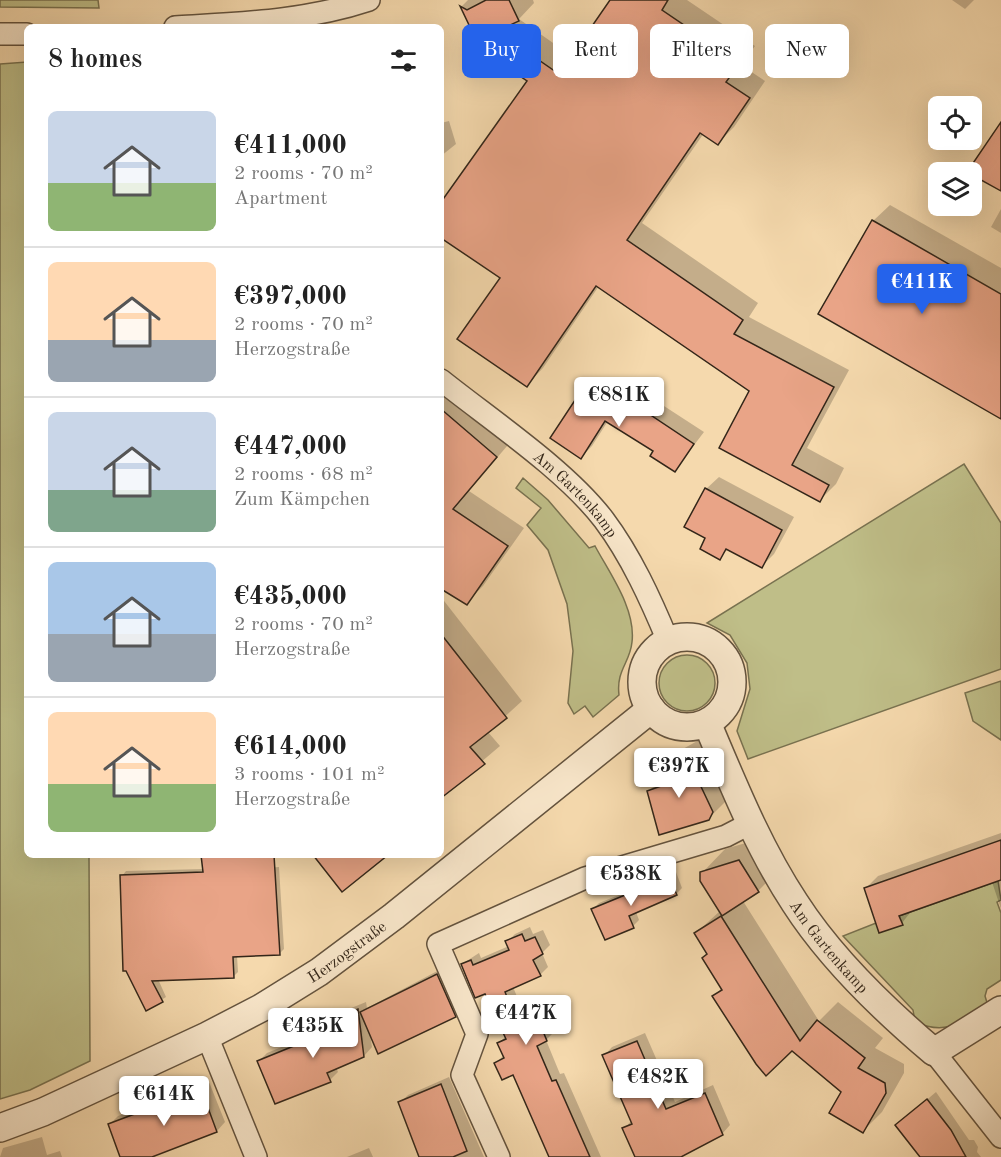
<!DOCTYPE html>
<meta charset="utf-8">
<style>
:root{--surface:#fff;--page:#f2f2f2;--text:#222;--muted:#767676;--line:#e0e0e0;--accent:#2563eb}
body{margin:0;font-family:"Old Standard TT",serif;background:var(--page);color:var(--text);height:100vh;display:flex;flex-direction:column;font-size:22px;white-space:nowrap}
*{box-sizing:border-box;margin:0}
p{font-size:20px;color:var(--muted)}
.icon{flex:none;width:33px;height:33px;fill:none;stroke:currentColor;stroke-width:2;stroke-linecap:round;stroke-linejoin:round}
.map{position:relative;flex:1;overflow:hidden}
.drawer{position:absolute;left:24px;top:24px;width:420px;height:834px;display:flex;flex-direction:column;background:var(--surface);border-radius:9px;box-shadow:0 6px 24px #0002}
.drawer>*{flex:none}
.guide{position:absolute;left:462px;top:24px;width:448px;height:54px;display:flex;gap:12px}
.buttons{position:absolute;left:928px;top:96px;display:grid;gap:12px}
.buttons a{display:grid;place-items:center;width:54px;height:54px;border-radius:9px;background:var(--surface);box-shadow:0 6px 24px #0002;font-size:30px}
.price{position:absolute;translate:-50% -51px;padding:0 14px;border-radius:6px;background:#fff;color:#222;font-size:20px;line-height:39px;filter:drop-shadow(0 2px 3px #0008)}
.price::after{content:'';position:absolute;left:50%;top:36px;width:18px;height:14px;margin-left:-9px;background:inherit;clip-path:polygon(0 0,100% 0,50% 100%)}
.price.selected{background:var(--accent);color:#fff}
ul{padding:0;list-style:none}
li{display:flex;align-items:center;gap:18px;height:150px;padding:0 24px}
li+li{border-top:2px solid var(--line)}
li span{display:grid;place-items:center;flex:none;width:168px;height:120px;border-radius:9px;color:#555}
li>.icon{margin-inline-start:auto}
span .icon{width:72px;height:72px;fill:#fffc;stroke-width:1}
li b{font-size:26px}
h2{display:flex;justify-content:space-between;align-items:center;height:72px;padding:0 24px;font-size:26px}
.chip{padding:0 21px;border-radius:9px;background:var(--surface);box-shadow:0 6px 24px #0002;font-size:21px;line-height:54px}
.chip.selected{background:var(--accent);color:#fff}
.map>svg:first-child{display:block}
.green{fill:#bfbe88;stroke:#797250;stroke-width:1.5}
.shadow{fill:#0003}
.building{fill:#e9a487;stroke:#332619;stroke-width:1.5}
.lines{fill:none;stroke-linecap:round;stroke-linejoin:round}
.minor-casing{stroke:#64533e;stroke-width:24}
.tertiary-casing{stroke:#64533e;stroke-width:30}
.minor{stroke:#f8e6ca;stroke-width:21}
.tertiary{stroke:#f8e6ca;stroke-width:27}
.labels{text-anchor:middle;stroke-width:6;stroke-linejoin:round;paint-order:stroke}
.street-label{font-size:16px;fill:#332619;stroke:#f8e6ca}
</style>
<div class="map">
<svg width="1001" height="1157" viewBox="0 0 1001 1157">
<rect width="100%" height="100%" fill="#f5d9ad"/>
<filter id="stains"><feTurbulence type="fractalNoise" baseFrequency=".00333" numOctaves="4"/><feColorMatrix values="0 0 0 0 .2 0 0 0 0 .09 0 0 0 0 .02 0 0 0 .5 -.17"/></filter>
<radialGradient id="worn" r=".72"><stop offset=".6" stop-color="#630" stop-opacity="0"/><stop offset="1" stop-color="#630" stop-opacity=".3"/></radialGradient>
<g class="green">
<path d="M0,0H98L99,8L0,7Z"/>
<path d="M27,62V855H89L90,1061L30,1090L0,1099V64Z"/>
<path d="M964,464L1001,523V669L748,759L737,731L750,689L747,663L730,635L707,623Z"/>
<path d="M523,478L548,500L589,548L595,546C610,574 636,609 632,642C630,663 616,670 619,695L593,717L585,706L574,714L568,703L573,651L567,604L548,550L527,525L541,508L516,488Z"/>
<circle cx="687" cy="683" r="28"/>
<path d="M1001,681V740L973,721L965,693Z"/>
<path d="M998,881L1001,900L997,902L1001,913V980L987,989L985,996L988,1006C961,1022 947,1036 915,1022L913,1010L843,936L876,923L902,924L899,916Z"/>
</g>
<g class="shadow">
<path d="M468,0H533L534,3L519,19L573,57L612,0H687L755,46L741,65L765,81L734,127L718,143L704,133L642,223L758,303L749,317L849,370L807,448L844,468L836,484L820,500L721,447L751,391L599,286L543,368L527,385L502,278L441,236V205L529,80L483,48L462,6Z"/>
<path d="M952,0H974L965,9Z"/>
<path d="M449,121L456,144L441,156V123Z"/>
<path d="M890,205L1001,268V417L873,221Z"/>
<path d="M1001,209V233L991,227Z"/>
<path d="M595,378L614,391L624,380L704,432L675,470L655,451L608,421L592,446L581,457L584,389Z"/>
<path d="M441,383L513,439L469,491L524,528L483,586L466,603L441,587Z"/>
<path d="M719,477L794,517L774,554L762,566L728,549L719,558L707,538L706,489Z"/>
<path d="M441,597L522,701L488,732L500,746L441,796Z"/>
<path d="M710,734L732,795L708,819L649,791L660,780L657,774L681,750Z"/>
<path d="M1001,833V909L992,882L913,909L902,923L866,888L878,876Z"/>
<path d="M763,838L781,868L758,891L743,901L819,1021L838,1002L883,1038L875,1048L904,1064V1073L882,1112L863,1131L843,1092L791,1049L714,996L722,988L708,953L696,933L720,911L702,873L725,849Z"/>
<path d="M203,855H241L242,870L279,867L284,949L279,954L237,956L238,972L234,976L158,979L166,997L147,1009L122,876L126,871L204,869Z"/>
<path d="M676,872L682,888L676,894L636,912L639,920L633,926L593,909L599,903Z"/>
<path d="M530,927L533,934L543,930L550,945L542,953L548,967L540,975L513,987L529,1025L548,1017L554,1032L546,1040L560,1074L564,1073L601,1157H551L514,1073L496,1063L504,1055L499,1043L506,1036L486,992L462,964L479,953L481,958L509,946L507,942L515,934Z"/>
<path d="M445,967L463,1007L455,1015L370,1034L372,1047L364,1056L336,1067L338,1072L330,1080L259,1061L267,1053L333,1026L331,1022L339,1013L366,1002L367,1008Z"/>
<path d="M645,1033L675,1102L713,1085L730,1125L722,1134L669,1157H636L624,1129L632,1120L604,1056L612,1047Z"/>
<path d="M449,1077L484,1157H421L400,1103L408,1095Z"/>
<path d="M209,1082L225,1122L217,1131L143,1157H121L109,1125L118,1116Z"/>
<path d="M936,1092L969,1140H974L978,1147L977,1152L981,1157H922L897,1125Z"/>
<path d="M42,1137L47,1155L60,1151L62,1157H0L3,1148Z"/>
<path d="M369,1148L373,1157H347Z"/>
</g>
<g class="building">
<path d="M486,0H509L519,21L497,31L559,74L610,0H668L662,10L740,63L726,82L750,98L718,145L700,133L627,240L743,320L734,334L834,387L792,465L829,485L820,502L719,448L749,391L596,286L527,387L457,339L500,278L441,238V202L527,81L481,50L460,6L467,10Z"/>
<path d="M1001,122V191L972,175V172H967Z"/>
<path d="M872,220L1001,294V419L818,314Z"/>
<path d="M583,388L605,402L613,390L694,444L675,472L650,456L653,451L605,421L581,459L550,438Z"/>
<path d="M441,409L497,457L453,509L508,546L467,605L441,589Z"/>
<path d="M705,488L782,530L762,568L726,549L720,560L700,549L705,538L684,527Z"/>
<path d="M441,634L507,718L470,747L485,764L441,798Z"/>
<path d="M687,757L713,812L709,820L659,835L647,791L661,786L655,774Z"/>
<path d="M1001,840V880L899,916L903,925L879,933L864,888Z"/>
<path d="M201,855H274L280,955L233,957L234,978L152,981L163,1002L146,1011L126,971H123L120,875L203,872Z"/>
<path d="M313,855H388L342,892Z"/>
<path d="M739,860L759,892L722,916L700,881V872Z"/>
<path d="M669,877L677,895L629,916L634,928L605,940L591,909Z"/>
<path d="M721,916L800,1041L817,1020L865,1058L858,1068L885,1083L886,1093L863,1133L829,1113L841,1092L792,1051L766,1076L756,1064L712,996L722,990L702,958L707,954L694,933Z"/>
<path d="M522,934L525,941L535,937L543,954L533,960L541,976L505,992L521,1032L540,1024L547,1041L537,1046L552,1081L556,1080L590,1157H549L513,1075L502,1080L494,1063L504,1058L497,1043L506,1039L485,994L475,998L461,964L471,960L473,965L509,950L505,941Z"/>
<path d="M437,974L456,1017L378,1054L360,1012Z"/>
<path d="M358,1009L364,1057L327,1073L331,1082L275,1104L257,1061L333,1030L329,1021Z"/>
<path d="M637,1041L666,1109L705,1093L723,1135L681,1157H635L622,1128L632,1124L602,1055Z"/>
<path d="M441,1084L467,1151L453,1157H419L398,1102Z"/>
<path d="M201,1089L217,1132L152,1157H120L108,1124Z"/>
<path d="M927,1099L951,1130L966,1157H920L895,1125Z"/>
</g>
<g class="lines">
<defs>
<g id="minor">
<path d="M175,27C241,23 306,21 369,0"/>
<path d="M0,34H27"/>
<path id="s1" d="M441,380C491,420 566,470 604,520C631,556 651,600 668,641"/>
<path d="M207,1036L256,1157"/>
<path d="M934,1052L1001,1137"/>
<path d="M499,1157L462,1075L477,1034L438,944L585,878L726,836L751,823"/>
</g>
<g id="tertiary">
<circle cx="687" cy="682" r="45"/>
<path id="s2" d="M707,723C733,784 758,847 795,903C831,959 883,1009 934,1052L1001,1010"/>
<path id="s3" d="M0,1128L43,1112L207,1036L261,1008L319,972L394,916L651,709"/>
</g>
</defs>
<use href="#minor" class="minor-casing"/>
<use href="#tertiary" class="tertiary-casing"/>
<use href="#minor" class="minor"/>
<use href="#tertiary" class="tertiary"/>
</g>
<g class="labels">
<g class="street-label">
<text dy="6" stroke="none"><textPath href="#s1" startOffset="177">Am Gartenkamp</textPath></text>
<text dy="6" stroke="none"><textPath href="#s2" startOffset="256">Am Gartenkamp</textPath></text>
<text dy="6" stroke="none"><textPath href="#s3" startOffset="390">Herzogstraße</textPath></text>
</g>
</g>
<rect width="100%" height="100%" filter="url(#stains)"/>
<rect width="100%" height="100%" fill="url(#worn)"/>
</svg>
<div class="buttons">
<a><svg class="icon" aria-label="locate" viewBox="0 0 24 24"><circle cx="12" cy="12" r="6"/><path d="M12 2v4M12 18v4M2 12h4M18 12h4"/></svg></a>
<a><svg class="icon" aria-label="layers" viewBox="0 0 24 24"><path d="M12 4l9 5-9 5-9-5zM3 14l9 5 9-5"/></svg></a>
</div>
<b class="price selected" style="left:922px;top:315px">€411K</b>
<b class="price" style="left:619px;top:428px">€881K</b>
<b class="price" style="left:679px;top:799px">€397K</b>
<b class="price" style="left:631px;top:907px">€538K</b>
<b class="price" style="left:526px;top:1046px">€447K</b>
<b class="price" style="left:313px;top:1059px">€435K</b>
<b class="price" style="left:658px;top:1110px">€482K</b>
<b class="price" style="left:164px;top:1127px">€614K</b>
<div class="guide">
<a class="chip selected">Buy</a>
<a class="chip">Rent</a>
<a class="chip">Filters</a>
<a class="chip">New</a>
</div>
<section class="drawer">
<h2>8 homes<svg class="icon" aria-label="filters" viewBox="0 0 24 24"><path d="M4 7h16M4 17h16"/><circle cx="9" cy="7" r="2"/><circle cx="15" cy="17" r="2"/></svg></h2>
<ul>
<li><span style="background:linear-gradient(#c9d6e8 60%,#8fb573 0)"><svg class="icon" aria-label="home" viewBox="0 0 24 24"><path d="M3 11l9-7 9 7M6 9v11h12V9"/></svg></span><div><b>€411,000</b><p>2 rooms · 70 m²</p><p>Apartment</p></div></li>
<li><span style="background:linear-gradient(#ffd9b3 65%,#9aa5b1 0)"><svg class="icon" aria-label="home" viewBox="0 0 24 24"><path d="M3 11l9-7 9 7M6 9v11h12V9"/></svg></span><div><b>€397,000</b><p>2 rooms · 70 m²</p><p>Herzogstraße</p></div></li>
<li><span style="background:linear-gradient(#c9d6e8 65%,#7fa58c 0)"><svg class="icon" aria-label="home" viewBox="0 0 24 24"><path d="M3 11l9-7 9 7M6 9v11h12V9"/></svg></span><div><b>€447,000</b><p>2 rooms · 68 m²</p><p>Zum Kämpchen</p></div></li>
<li><span style="background:linear-gradient(#a9c7e8 60%,#9aa5b1 0)"><svg class="icon" aria-label="home" viewBox="0 0 24 24"><path d="M3 11l9-7 9 7M6 9v11h12V9"/></svg></span><div><b>€435,000</b><p>2 rooms · 70 m²</p><p>Herzogstraße</p></div></li>
<li><span style="background:linear-gradient(#ffd9b3 60%,#8fb573 0)"><svg class="icon" aria-label="home" viewBox="0 0 24 24"><path d="M3 11l9-7 9 7M6 9v11h12V9"/></svg></span><div><b>€614,000</b><p>3 rooms · 101 m²</p><p>Herzogstraße</p></div></li>
</ul>
</section>
</div>
